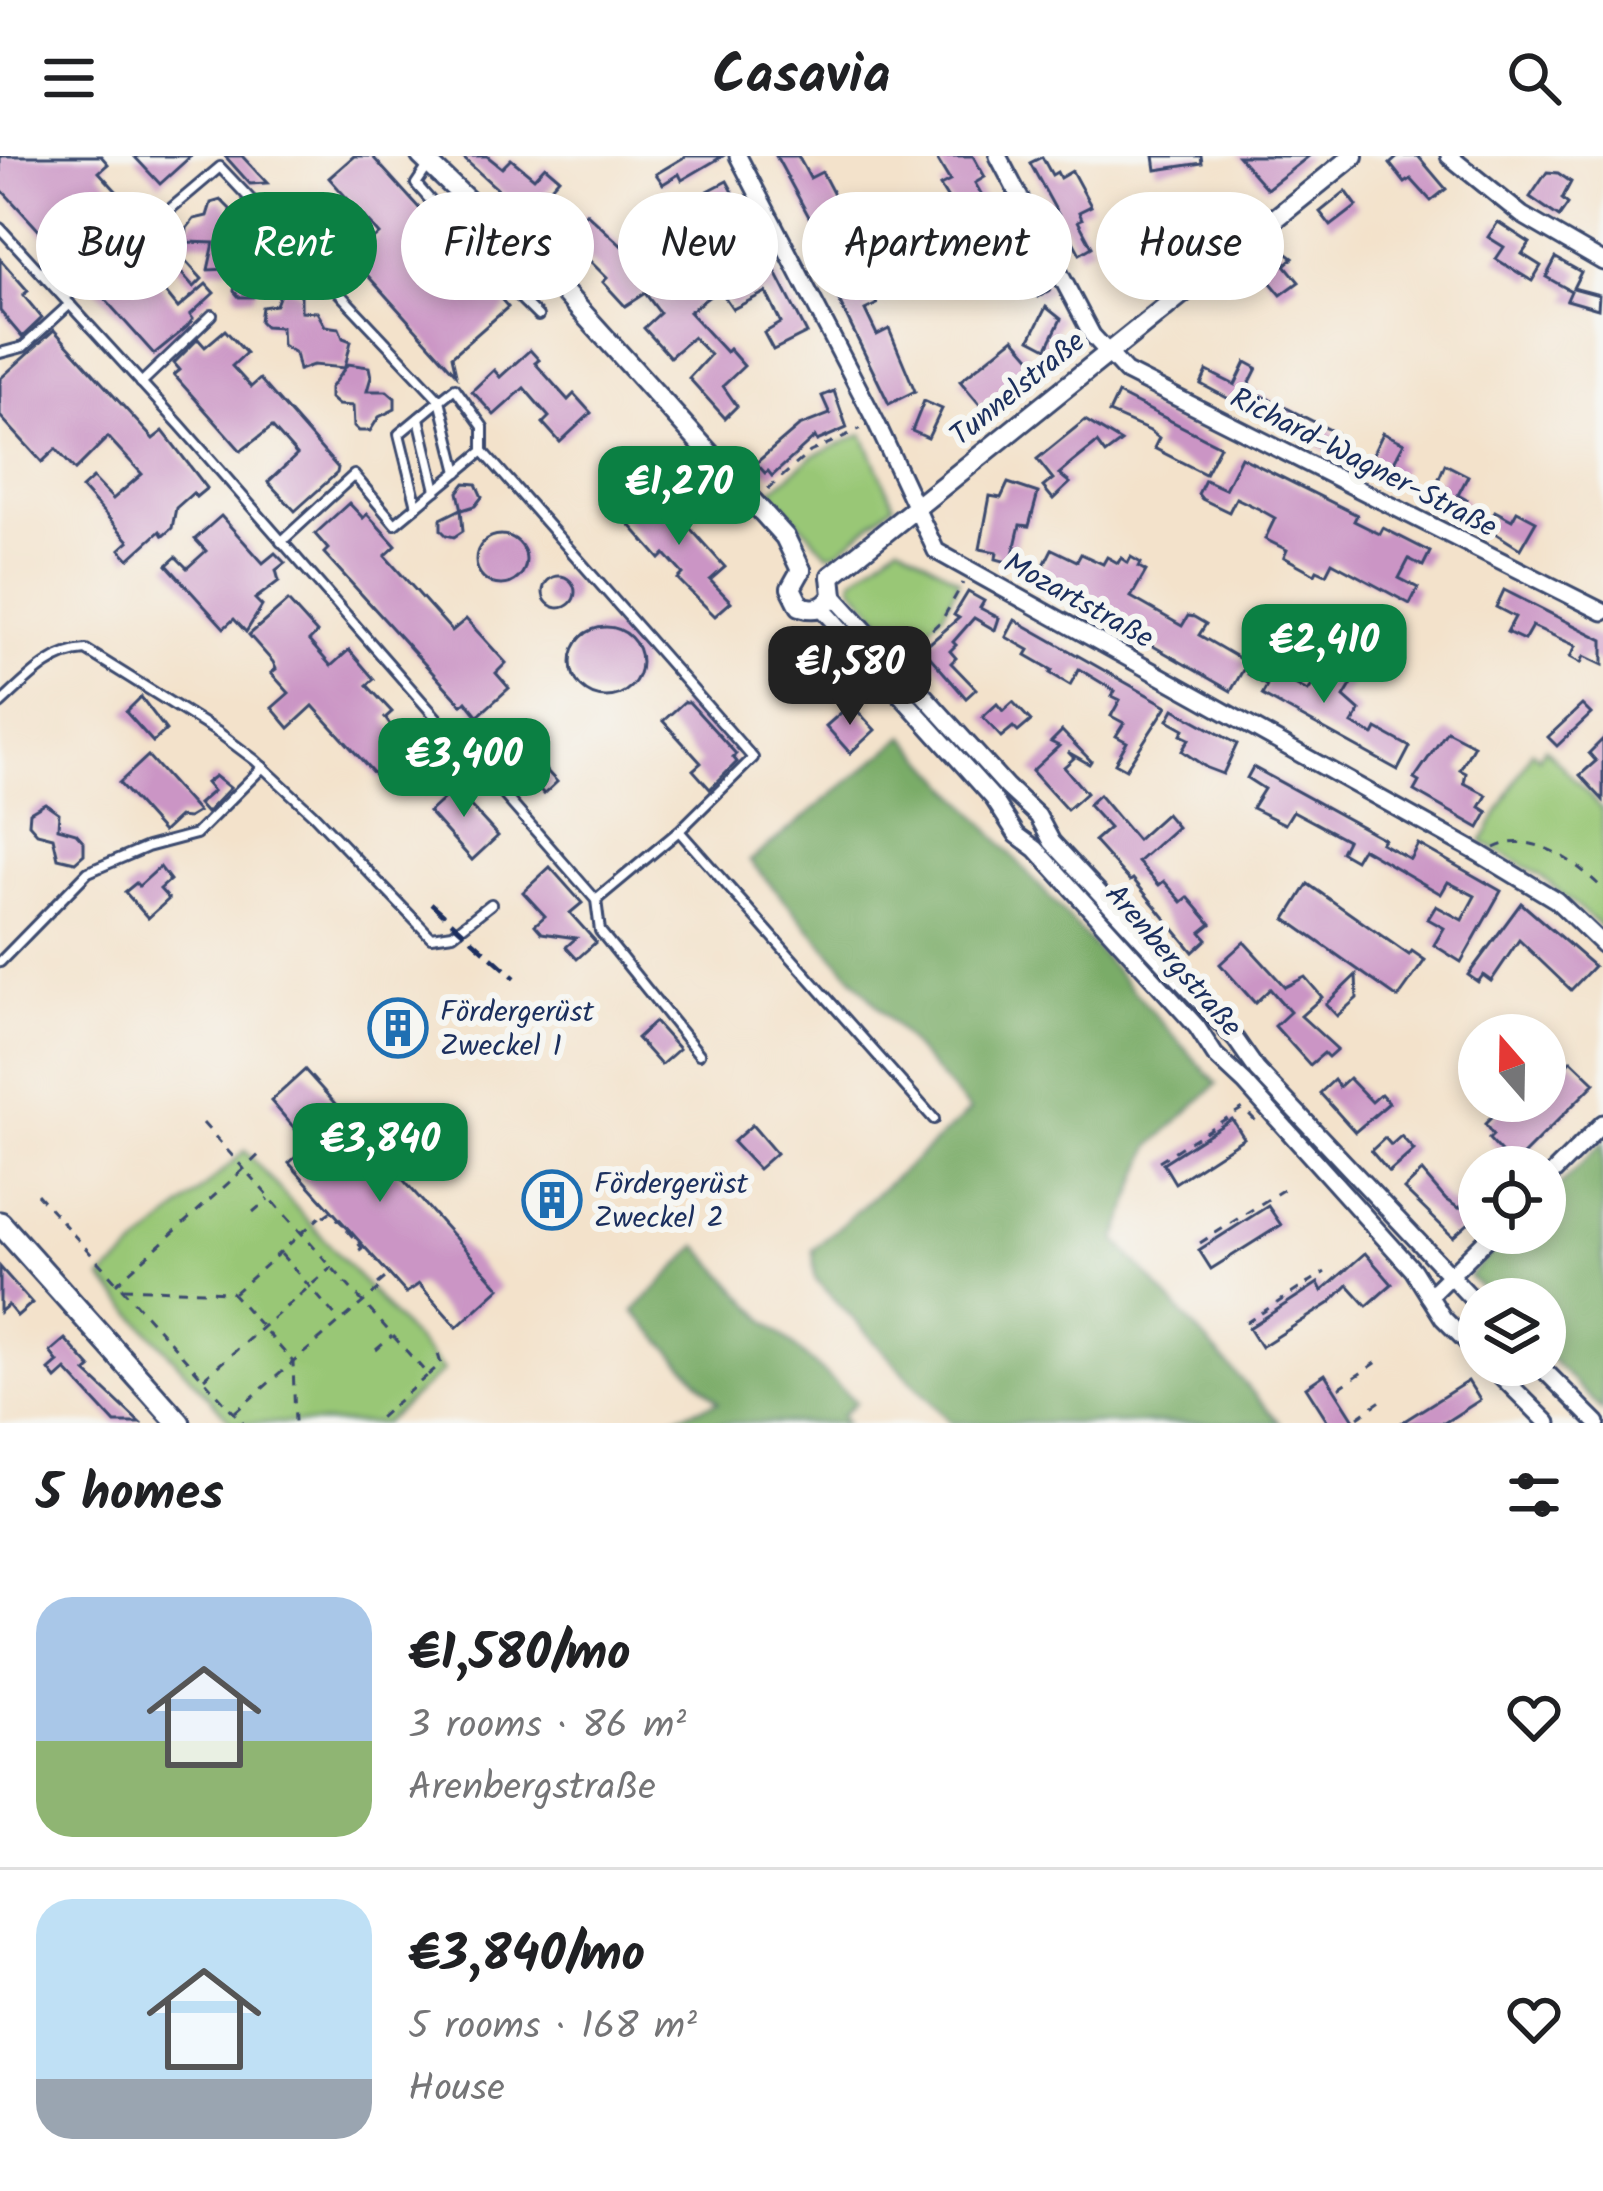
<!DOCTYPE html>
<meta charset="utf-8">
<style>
:root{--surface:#fff;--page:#f6f6f6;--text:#202124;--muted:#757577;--line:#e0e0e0;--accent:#0b8043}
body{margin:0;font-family:Kalam,sans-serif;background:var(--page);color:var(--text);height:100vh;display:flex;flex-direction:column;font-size:45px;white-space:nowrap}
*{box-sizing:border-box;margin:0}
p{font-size:39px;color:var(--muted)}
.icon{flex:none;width:66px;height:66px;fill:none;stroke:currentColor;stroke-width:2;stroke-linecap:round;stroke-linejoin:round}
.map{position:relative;height:1267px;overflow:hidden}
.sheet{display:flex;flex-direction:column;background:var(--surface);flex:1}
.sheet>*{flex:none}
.hud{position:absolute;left:36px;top:36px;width:1533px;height:108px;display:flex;gap:24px}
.needle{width:78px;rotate:340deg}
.controls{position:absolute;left:1458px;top:858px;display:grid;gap:24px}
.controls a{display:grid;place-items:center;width:108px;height:108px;border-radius:50%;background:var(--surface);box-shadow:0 6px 18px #0003;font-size:60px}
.price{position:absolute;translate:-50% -102px;padding:0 27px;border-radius:24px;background:var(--accent);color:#fff;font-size:39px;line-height:78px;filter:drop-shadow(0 3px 6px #0008)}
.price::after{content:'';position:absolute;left:50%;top:72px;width:36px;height:27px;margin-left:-18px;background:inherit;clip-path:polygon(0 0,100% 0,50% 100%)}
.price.on{background:#222;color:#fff}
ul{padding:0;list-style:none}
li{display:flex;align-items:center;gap:36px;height:300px;padding:0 36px}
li+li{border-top:3px solid var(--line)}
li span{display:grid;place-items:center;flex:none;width:336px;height:240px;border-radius:36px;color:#555}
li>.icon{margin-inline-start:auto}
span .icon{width:144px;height:144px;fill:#fffc;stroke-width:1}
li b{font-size:51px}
h2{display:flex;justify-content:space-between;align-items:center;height:144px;padding:0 36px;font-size:51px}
.pill{padding:0 42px;border-radius:54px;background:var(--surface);box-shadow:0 6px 18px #0003;font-size:42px;line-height:108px}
.pill.on{background:var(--accent);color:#fff}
header{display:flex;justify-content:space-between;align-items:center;height:156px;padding:0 36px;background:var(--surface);font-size:54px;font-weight:600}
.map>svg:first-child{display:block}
.green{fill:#99c776;stroke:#5a7b6a;stroke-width:3}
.forest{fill:#7aac67;stroke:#4a6e62;stroke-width:3}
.building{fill:#cb95c5}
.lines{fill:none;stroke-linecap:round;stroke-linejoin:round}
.service-casing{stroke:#3b4a6e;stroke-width:14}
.minor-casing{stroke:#3b4a6e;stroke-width:21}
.tertiary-casing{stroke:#3b4a6e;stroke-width:24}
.secondary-casing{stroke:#3b4a6e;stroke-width:27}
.path{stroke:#3b4a6e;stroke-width:3;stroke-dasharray:9 9;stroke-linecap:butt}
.service{stroke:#fff;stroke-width:8}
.minor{stroke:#fff;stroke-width:15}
.tertiary{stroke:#fff;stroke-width:18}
.secondary{stroke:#fff;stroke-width:21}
.rail{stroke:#1b2f5e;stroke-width:4.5;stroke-dasharray:18 9;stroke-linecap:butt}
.labels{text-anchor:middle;stroke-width:12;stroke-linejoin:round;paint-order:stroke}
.street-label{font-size:30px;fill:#1b2f5e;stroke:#f6f6f2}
.poi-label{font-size:30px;fill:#1b2f5e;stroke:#f6f6f2;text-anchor:start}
</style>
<header><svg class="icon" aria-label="menu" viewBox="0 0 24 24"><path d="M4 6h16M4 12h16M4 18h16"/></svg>Casavia<svg class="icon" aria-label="search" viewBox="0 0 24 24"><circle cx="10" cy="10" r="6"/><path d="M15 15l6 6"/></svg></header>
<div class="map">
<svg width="1603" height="1267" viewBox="0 0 1603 1267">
<rect width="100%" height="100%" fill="#f6f6f2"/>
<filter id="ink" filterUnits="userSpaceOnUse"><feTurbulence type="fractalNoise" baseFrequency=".00833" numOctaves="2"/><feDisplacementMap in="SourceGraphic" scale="24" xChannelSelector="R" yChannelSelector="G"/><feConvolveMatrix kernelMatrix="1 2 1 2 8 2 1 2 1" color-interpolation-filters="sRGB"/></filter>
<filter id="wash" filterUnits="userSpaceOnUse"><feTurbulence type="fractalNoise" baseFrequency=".004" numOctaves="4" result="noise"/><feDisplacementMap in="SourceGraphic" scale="48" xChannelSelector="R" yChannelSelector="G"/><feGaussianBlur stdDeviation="2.7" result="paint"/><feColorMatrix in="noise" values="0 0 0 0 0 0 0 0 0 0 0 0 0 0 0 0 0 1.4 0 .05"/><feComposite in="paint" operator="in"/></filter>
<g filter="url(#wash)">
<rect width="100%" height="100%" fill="#f3e2cb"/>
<g class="green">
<path d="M863,278L894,348L839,395L828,398L771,335L813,300Z"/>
<path d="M899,387L959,424L944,456L907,492L852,429L853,423Z"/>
<path d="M1545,592L1603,654V773L1541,720L1482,686L1532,595L1539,602Z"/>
<path d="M245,995L443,1215L384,1267H232L102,1123Z"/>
</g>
<g class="forest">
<path d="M905,580L1217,928L1151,990L1116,1084L1280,1267H951L815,1122L813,1094L970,955L750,705Z"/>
<path d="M1603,986V1255L1545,1197V1143H1492L1469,1120L1512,1077H1545V1044Z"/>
<path d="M698,1090L765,1164L856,1246L841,1260L846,1267H657L718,1246L634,1155Z"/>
</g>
<g id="blocks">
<g class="building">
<path d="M0,0H101L108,8L99,16L118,37L108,46L132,72L84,115L70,99L56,93L0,32Z"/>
<path d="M134,0H191L160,28Z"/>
<path d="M225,0H242L267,27L250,28Z"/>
<path d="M354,0H372L476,115L470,122L482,134L488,128L508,151L452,200L456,218L352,102L379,78L329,22Z"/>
<path d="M461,0H487L502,12L511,3L534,22L545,10L559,22L526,59Z"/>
<path d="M686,0H723L682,24L679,18L663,28L656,18Z"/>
<path d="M776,0H798L810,22L822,16L857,83L868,77L877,96L856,106L877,148L865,154L877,179L889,173L915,235L889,248L822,110L833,105Z"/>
<path d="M935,0H973L985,21L975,27L987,48L997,43L1050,135L1038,141L1025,115L996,126L987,110L1000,102L972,51L958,59L940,30L950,25Z"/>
<path d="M1154,0H1201L1202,7L1156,14Z"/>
<path d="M1238,0H1309L1267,33Z"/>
<path d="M1399,0H1418L1446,33L1431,45L1411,23L1405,27L1390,8Z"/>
<path d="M1042,1L1052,19L1057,16L1060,22L1072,15L1091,50L1079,56L1082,63L1078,65L1092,91L1080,98L1030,7Z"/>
<path d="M1547,16L1558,17L1571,26L1562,43L1568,48L1559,61L1530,41Z"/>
<path d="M727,25L752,71L736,80L723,71L704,37Z"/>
<path d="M1346,35L1357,50L1331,70L1320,56Z"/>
<path d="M1214,40L1234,65L1189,97L1178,83L1194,71L1187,62Z"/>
<path d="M221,44L231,54L225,74L245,76L251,88L248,97H234L228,113L208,114L214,87L186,86L187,72L194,63L207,60L211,47Z"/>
<path d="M566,52L579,65L586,57L636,103L650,90L658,99L653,103L681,136L707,115L703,108L713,102L724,118L765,95L807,177L773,194L764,177L781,167L766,136L733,153L719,133L689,156L726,196L729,193L744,210L723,230L737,250L725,262L689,222L710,199L693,181L670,201L644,172L660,157L645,137L625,150L603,126L607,122L589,104L581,112L543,74Z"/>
<path d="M1498,66L1530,87L1522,98L1541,110L1532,125L1496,103L1504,91L1488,81Z"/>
<path d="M1154,68L1142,113L1154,103L1147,126L1116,119L1119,112L1113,111L1119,95L1126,97L1132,75Z"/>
<path d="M1278,91L1293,102L1285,109L1299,126L1281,139L1256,109Z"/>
<path d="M174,92L202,123L194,131L166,100Z"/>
<path d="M133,96L178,152L206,128L214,137L190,159L193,163L187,171L154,198L93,130Z"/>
<path d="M1556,102L1581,116L1573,132L1599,139L1598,153L1567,144L1571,135L1546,121Z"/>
<path d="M0,103L28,135L23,139L42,162L22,181L0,155Z"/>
<path d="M257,103L273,106L274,123L259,125L253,141H239L234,135L236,122L250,121Z"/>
<path d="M289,131L301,137V155L317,156L325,170L339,172L343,182L351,185L345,211L348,208L369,211L371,221L367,235H387L395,242V253L379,261L370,275H359L354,270L353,250L338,249L330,242V232L345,212L313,209L299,214L295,197L282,189L281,171L265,170L260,165L262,151L276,149L282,133Z"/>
<path d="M1046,151L1061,163L1047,192L1030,183Z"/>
<path d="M54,174L153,283L163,275L207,332L196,341L193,337L176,352L172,372L163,380L160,375L129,403L120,393L129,385L82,332L93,322L113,343L142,318L108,281L75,314L56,293L42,306L0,260V223Z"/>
<path d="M225,174L246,197L232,210L251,231L260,223L338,312L337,317L295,355L268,326L297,299L272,271L241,295L174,219L180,214L174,207L198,183L205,191Z"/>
<path d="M1014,182L1035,206L981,250L960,225Z"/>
<path d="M530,194L539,204L535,207L568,244L574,238L591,257L560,286L543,267L549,261L524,232L494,259L472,235L494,214L500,221Z"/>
<path d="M1246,206L1257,212L1247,232L1336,277L1327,295L1201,228L1207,215L1235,229Z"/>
<path d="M834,235L847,272L817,285L815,281L772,320L768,315L765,317L756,307L799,270L830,258L822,240Z"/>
<path d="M1118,238L1220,290L1205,318L1154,292L1159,282L1150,275L1109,257Z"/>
<path d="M924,245L942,253L928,282L912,275Z"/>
<path d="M1085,264L1121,286L1105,298L1097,287L1072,307L1059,318L1070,327L1053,343L1043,331L1053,323L1037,303Z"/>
<path d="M1383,277L1404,287L1394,306L1403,311L1394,328L1365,314Z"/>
<path d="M1241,301L1357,359L1354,365L1380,378L1383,372L1430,396L1423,410L1409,403L1399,422L1418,432L1410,448L1332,406L1326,418L1317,414L1315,418L1284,401L1287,394L1265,383L1275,362L1259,353L1236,342L1229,356L1202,343L1198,338L1205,324L1225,333Z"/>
<path d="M1445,308L1468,320L1458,339L1467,344L1458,361L1429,346Z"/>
<path d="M465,327L476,328L482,341L475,350L462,354L458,336Z"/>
<path d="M1008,327L1038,337L1029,370L1020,369L1011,407L996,403L997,396L980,393L990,340L1001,342Z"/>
<path d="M654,332L725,411L710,424L731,446L715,460L678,423L683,418L665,398L660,403L622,360Z"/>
<path d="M349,347L363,362L367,358L396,390L385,400L452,475L466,463L506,507L496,517L509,532L478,560L466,545L462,549L324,397L328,393L315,378Z"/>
<path d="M461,353L463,375L454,381L446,379L441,374V363Z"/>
<path d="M1495,355L1512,364L1517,355L1536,365L1520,393L1487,372Z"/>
<path d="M221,360L263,407L275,397L285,407L276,414L279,425L255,443L262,450L246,476L234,463L224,472L167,409L176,401L187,412L206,395L195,383Z"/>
<circle cx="501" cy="404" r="25"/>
<path d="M1052,393L1077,405L1081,398L1103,408L1107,401L1118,407L1121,402L1128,407L1131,401L1141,407L1139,411L1146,415L1131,441L1182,470L1188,460L1194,461L1206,468L1199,479L1247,507L1231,535L1037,423Z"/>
<circle cx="559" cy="436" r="16"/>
<path d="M1504,434L1603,484V509L1584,500L1581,507L1570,501L1576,490L1532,470L1524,484L1507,476L1515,461L1496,451Z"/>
<path d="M968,436L984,445L980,452L999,462L995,474L974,462L953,486L956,489L950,495L956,502L951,507L976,533L966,542L923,493L959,462L954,459Z"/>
<path d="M288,445L317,477L309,485L331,510L349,494L374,523L367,529L392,556L385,562L404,588L410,583L425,594L429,591L437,600L424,611L415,601L390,624L384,618L379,623L313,550L289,572L272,552L289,537L271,517L276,513L273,506L249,479Z"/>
<path d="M1015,464L1167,550L1126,613L1115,607L1127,586L1116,580L1124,567L1111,560L1120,544L1112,540L1115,535L1079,513L1070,529L1050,517L1052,514L1026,499L1029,494L1006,481Z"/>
<circle cx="606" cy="506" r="35"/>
<path d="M1274,490L1286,497L1282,505L1294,512L1287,524L1308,535L1325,511L1353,526L1344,541L1360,555L1352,568L1374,579L1377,573L1410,591L1398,614L1262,539L1267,530L1248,518L1263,494L1270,498Z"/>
<path d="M141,541L166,574L153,586L126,556Z"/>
<path d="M684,546H689L736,598L733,601L737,606L710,633L693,614L701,607L663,565Z"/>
<path d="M1013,546L1031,565L1018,576L1013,571L1001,581L983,561L997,548L1003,555Z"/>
<path d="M851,548L875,574L850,597L826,570Z"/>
<path d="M1582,549L1591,558L1557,590L1548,581Z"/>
<path d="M1174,553L1237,588L1223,618L1207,612L1182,595L1189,583L1181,579L1184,573L1168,564Z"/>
<path d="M1062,575L1091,605L1089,608L1068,596L1074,602L1064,611L1086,637L1067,654L1032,615L1059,590L1051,586Z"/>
<path d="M1447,575L1474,589L1460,614L1466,617L1464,627L1487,639L1480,651L1488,656L1479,672L1414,635L1419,626L1414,623Z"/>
<path d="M515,580L557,626L544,638L502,592Z"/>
<path d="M1603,583V644L1580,619L1596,605L1589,597Z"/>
<path d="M148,600L198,656L188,662L179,661L163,676L119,627Z"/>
<path d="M1253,611L1384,683L1381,687L1410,703L1418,688L1501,735L1461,806L1434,789L1444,772L1428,763L1436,750L1462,764L1475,740L1448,726L1441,738L1362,692L1355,704L1341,696L1347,684L1293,655L1285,668L1252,652L1264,633L1247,622Z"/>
<path d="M215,620L230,632L206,657L198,648L213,635L206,627Z"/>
<path d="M469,620L479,632L466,645L498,680L472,704L429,656Z"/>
<path d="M1099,639L1137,684L1166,658L1177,671L1138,706L1159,729L1164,725L1182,746L1188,741L1211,768L1201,776L1207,783L1193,796L1133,723L1130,725L1094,685L1109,672L1088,649Z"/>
<path d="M45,647L59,657L58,672L76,677L84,686V698L75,706L58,702L53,681L37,677L29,668L30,656Z"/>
<path d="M160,711L170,724L160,733L169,743L148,762L125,736L136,727L139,730Z"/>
<path d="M550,711L582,747L570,757L596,786L577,803L566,791L576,782L542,777L535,769L545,760L523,736Z"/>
<path d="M1308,728L1409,799L1412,795L1425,804L1398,842L1286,763Z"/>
<path d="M1521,747L1594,810L1571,834L1519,784L1491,825L1483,819L1478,826L1468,819Z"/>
<path d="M1244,786L1285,831L1305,821L1322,841L1301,860L1337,893L1328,901L1324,897L1310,909L1275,870L1290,856L1270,833L1255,847L1220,808Z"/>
<path d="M1356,819L1357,842L1337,860L1326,848Z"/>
<path d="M655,866L679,893L661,909L637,882Z"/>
<path d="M1571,904L1595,927L1513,1009L1489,983L1493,979L1485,968L1507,946L1512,952L1522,953L1530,945H1545V930Z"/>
<path d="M305,914L500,1132L457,1171L419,1128L406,1137L289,1007L309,989L271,945Z"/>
<path d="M1349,922L1372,946L1381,938L1389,947L1355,976L1320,937L1334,924L1339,931Z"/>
<path d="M1232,963L1244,982L1175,1027L1163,1007Z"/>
<path d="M752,969L776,997L758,1013L733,986Z"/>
<path d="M1401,980L1414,994L1389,1016L1371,995L1385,982L1391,989Z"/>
<path d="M1422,1016L1446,1044L1459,1052L1479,1033V1058L1453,1081L1404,1033Z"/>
<path d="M1268,1050L1281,1069L1211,1113L1199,1094Z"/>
<path d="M1365,1097L1392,1128L1367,1150L1348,1129L1330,1147L1261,1191L1249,1172L1318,1127L1322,1135Z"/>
<path d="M0,1111L32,1147L17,1160L8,1149L0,1156Z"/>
<path d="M65,1183L91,1212L86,1216L140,1267H115L66,1214L56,1223L49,1214L58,1206L50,1196Z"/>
<path d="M1325,1218L1356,1267H1329L1306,1231Z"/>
<path d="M1468,1225L1480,1244L1444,1267H1401Z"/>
</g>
</g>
</g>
<g filter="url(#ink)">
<use href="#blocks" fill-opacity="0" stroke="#3b4a6e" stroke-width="3"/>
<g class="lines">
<defs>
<g id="service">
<path d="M428,10L416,28L489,111L538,160"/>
<path d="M0,72L180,269L596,744L600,775L699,898"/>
<path d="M65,142L220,11L440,244L455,232L483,271V295"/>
<path d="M0,197L23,191L70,148"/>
<path d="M141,227L212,159"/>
<path d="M419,262L436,334"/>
<path d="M417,350L399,278L440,244L458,316"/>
<path d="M281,386L354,319L395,368L483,295L753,602L679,675L596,744"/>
<path d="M0,548C26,525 49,496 86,494L219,577L255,604L313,658L431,781L453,778L491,748"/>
<path d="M679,675L934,963"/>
<path d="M0,806L88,716L147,691L196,678L263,611"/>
</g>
<g id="minor">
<path d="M738,0L876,266L936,395L1480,698L1556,744L1603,789"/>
<path d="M998,0L1092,179L1126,216L1603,456"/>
<path d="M1449,0L1522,59L1603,106"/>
<path d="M833,439L1007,631L1038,660L1052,686L1236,884L1257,914L1479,1150"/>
<path d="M822,452L993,642L1017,679L1036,693L1197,871L1215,899L1245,927L1413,1114L1443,1162L1479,1198"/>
<path d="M1545,1025L1603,967"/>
<path d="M1429,1140L1493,1077"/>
<path d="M1490,1209L1548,1267"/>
<path d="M1539,1209L1597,1267"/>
</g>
<g id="tertiary">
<path d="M421,0L564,136L785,381L801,414"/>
<path d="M801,414L791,432L800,450C815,455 825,453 833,439L831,420"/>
<path d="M831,420L1353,0"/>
</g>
<path id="secondary" d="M0,1067L179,1267"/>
</defs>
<use href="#service" class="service-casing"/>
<use href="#minor" class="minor-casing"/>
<use href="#tertiary" class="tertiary-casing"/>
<use href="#secondary" class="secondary-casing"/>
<g class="path">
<path d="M768,333L810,296L860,273"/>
<path d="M906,498L942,464L963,427"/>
<path d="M1494,692C1532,673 1577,707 1603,733"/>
<path d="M203,967L244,1013L263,995"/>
<path d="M1159,1005L1243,952L1258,967"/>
<path d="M37,1038L243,1267"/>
<path d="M253,1056L268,1043"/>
<path d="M323,1061L330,1056L347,1072"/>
<path d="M347,1074L362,1092L353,1099"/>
<path d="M1200,1087L1284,1033"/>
<path d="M281,1098L338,1163"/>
<path d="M116,1128L244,1013L428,1219L373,1267"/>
<path d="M378,1128L390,1118"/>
<path d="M123,1132L231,1136L293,1206L295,1267"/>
<path d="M234,1137L320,1061"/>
<path d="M1246,1167L1325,1116"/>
<path d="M376,1194L392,1180"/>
<path d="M428,1219L441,1208L438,1198"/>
<path d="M204,1222L332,1111"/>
<path d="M1339,1232L1383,1202"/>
<path d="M235,1256L381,1131"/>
<path d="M1358,1261L1382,1244"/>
</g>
<use href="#service" class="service"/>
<use href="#minor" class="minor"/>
<use href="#tertiary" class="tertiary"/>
<use href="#secondary" class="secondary"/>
<path class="rail" d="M431,747L515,822"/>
</g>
</g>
<defs>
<symbol id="building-ring" viewBox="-11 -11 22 22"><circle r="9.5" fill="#f6f6f2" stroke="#1f6fb2" stroke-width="1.5"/><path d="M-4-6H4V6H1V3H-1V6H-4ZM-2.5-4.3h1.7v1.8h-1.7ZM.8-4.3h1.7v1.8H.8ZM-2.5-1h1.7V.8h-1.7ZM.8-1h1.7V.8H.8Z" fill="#1f6fb2"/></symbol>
</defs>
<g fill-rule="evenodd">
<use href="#building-ring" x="365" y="839" width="66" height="66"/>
<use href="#building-ring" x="519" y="1011" width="66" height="66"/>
</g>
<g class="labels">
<g class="street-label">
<text transform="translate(1017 232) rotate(-39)" y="10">Tunnelstraße</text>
<text transform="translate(1364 306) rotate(27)" y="10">Richard-Wagner-Straße</text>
<text transform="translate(1079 444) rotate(29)" y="10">Mozartstraße</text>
<text transform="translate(1174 804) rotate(49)" y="10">Arenbergstraße</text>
</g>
<g class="poi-label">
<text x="440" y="865">Fördergerüst<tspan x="440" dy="34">Zweckel 1</tspan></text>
<text x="594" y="1037">Fördergerüst<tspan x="594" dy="34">Zweckel 2</tspan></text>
</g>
</g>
</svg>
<div class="controls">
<a><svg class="needle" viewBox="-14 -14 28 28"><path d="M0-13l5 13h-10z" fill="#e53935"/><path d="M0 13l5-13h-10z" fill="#757577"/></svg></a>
<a><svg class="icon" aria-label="locate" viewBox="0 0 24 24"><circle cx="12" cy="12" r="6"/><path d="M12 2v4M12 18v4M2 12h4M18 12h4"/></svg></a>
<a><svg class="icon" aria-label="layers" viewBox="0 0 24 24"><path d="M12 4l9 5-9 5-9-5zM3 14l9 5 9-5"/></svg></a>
</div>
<b class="price" style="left:679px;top:392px">€1,270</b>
<b class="price" style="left:1324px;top:550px">€2,410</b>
<b class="price on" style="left:850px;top:572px">€1,580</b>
<b class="price" style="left:464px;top:664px">€3,400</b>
<b class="price" style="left:380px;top:1049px">€3,840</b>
<div class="hud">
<a class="pill">Buy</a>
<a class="pill on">Rent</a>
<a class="pill">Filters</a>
<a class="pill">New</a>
<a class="pill">Apartment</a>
<a class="pill">House</a>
</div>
</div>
<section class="sheet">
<h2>5 homes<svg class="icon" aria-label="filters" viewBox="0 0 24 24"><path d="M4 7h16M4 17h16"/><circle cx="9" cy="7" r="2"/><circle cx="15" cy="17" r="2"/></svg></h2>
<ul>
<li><span style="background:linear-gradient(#a9c7e8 60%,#8fb573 0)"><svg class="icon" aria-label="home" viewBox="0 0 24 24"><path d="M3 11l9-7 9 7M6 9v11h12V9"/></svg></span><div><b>€1,580/mo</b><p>3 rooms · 86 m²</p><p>Arenbergstraße</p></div><svg class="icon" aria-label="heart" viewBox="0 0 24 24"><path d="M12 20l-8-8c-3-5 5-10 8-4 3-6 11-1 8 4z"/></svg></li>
<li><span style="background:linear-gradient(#bfe0f5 75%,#9aa5b1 0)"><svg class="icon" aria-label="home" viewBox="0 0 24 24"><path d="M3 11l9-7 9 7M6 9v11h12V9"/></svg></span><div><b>€3,840/mo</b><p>5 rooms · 168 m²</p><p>House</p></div><svg class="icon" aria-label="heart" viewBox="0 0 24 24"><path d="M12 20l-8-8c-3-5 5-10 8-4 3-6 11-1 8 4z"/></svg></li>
</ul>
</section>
